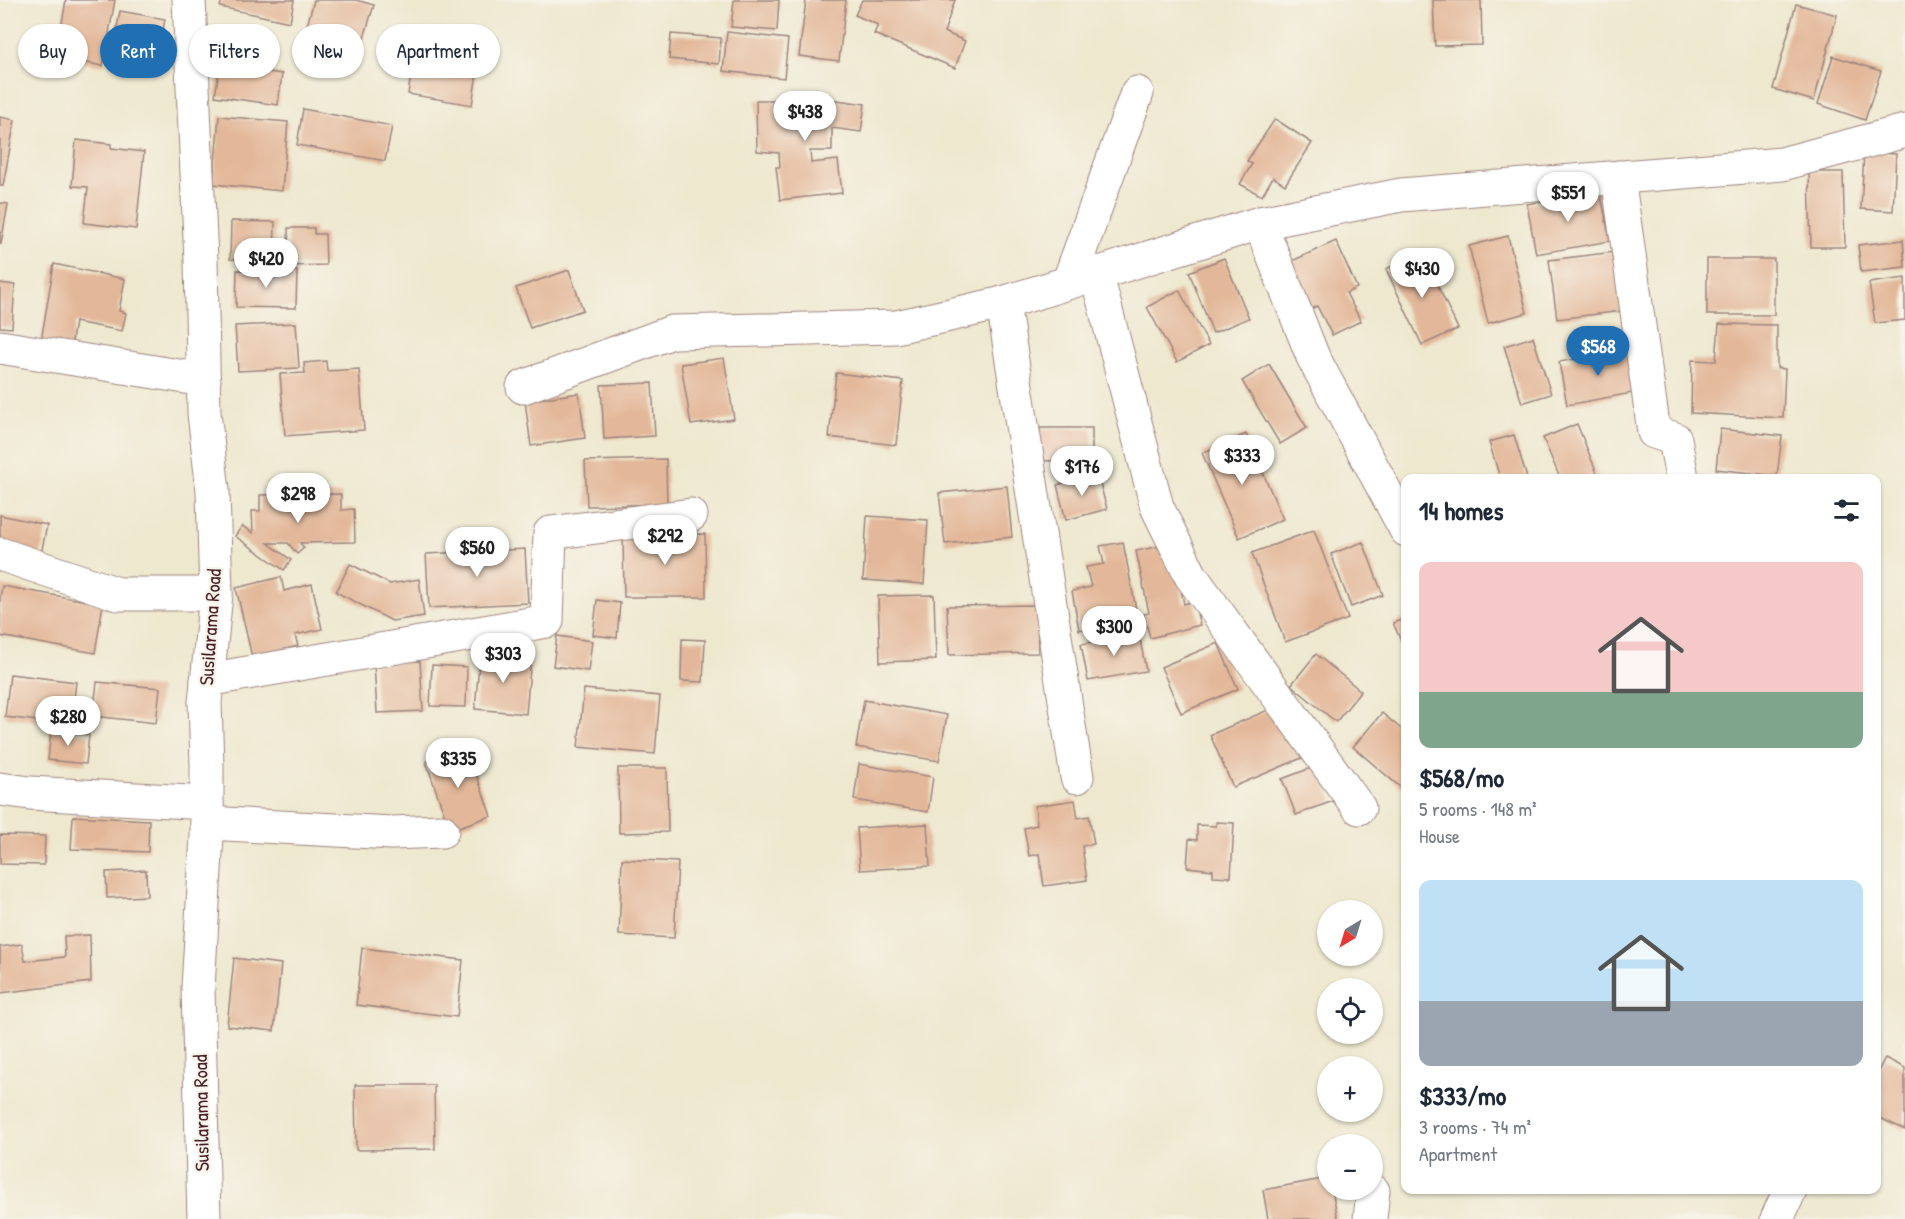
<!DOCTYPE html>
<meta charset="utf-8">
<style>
:root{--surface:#fff;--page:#f2f2f3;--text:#1f2937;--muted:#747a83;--accent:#1f6fb2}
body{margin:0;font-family:"Patrick Hand",sans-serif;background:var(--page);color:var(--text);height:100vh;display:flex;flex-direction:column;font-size:22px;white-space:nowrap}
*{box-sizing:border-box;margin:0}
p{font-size:20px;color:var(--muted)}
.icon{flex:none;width:33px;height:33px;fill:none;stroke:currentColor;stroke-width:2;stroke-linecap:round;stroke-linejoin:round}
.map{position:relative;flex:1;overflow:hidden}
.panel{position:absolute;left:1401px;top:474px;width:480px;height:720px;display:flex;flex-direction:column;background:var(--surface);border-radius:12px;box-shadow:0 2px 4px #0004}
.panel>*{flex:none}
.hud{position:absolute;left:18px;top:24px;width:570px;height:54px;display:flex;gap:12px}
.needle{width:39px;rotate:218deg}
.fabs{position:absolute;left:1317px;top:900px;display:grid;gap:12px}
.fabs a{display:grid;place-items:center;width:66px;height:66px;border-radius:50%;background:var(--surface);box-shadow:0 2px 4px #0004;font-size:30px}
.price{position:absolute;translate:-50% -51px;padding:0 14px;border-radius:21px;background:#fff;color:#222;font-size:20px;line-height:39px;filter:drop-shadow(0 2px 3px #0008)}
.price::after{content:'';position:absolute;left:50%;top:36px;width:18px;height:14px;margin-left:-9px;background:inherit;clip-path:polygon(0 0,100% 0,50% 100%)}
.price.current{background:var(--accent);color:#fff}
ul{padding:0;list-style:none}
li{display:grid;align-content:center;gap:12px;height:318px;padding:0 18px}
li span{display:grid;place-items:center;height:186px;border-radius:12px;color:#555}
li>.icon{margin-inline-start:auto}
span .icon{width:108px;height:108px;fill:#fffc;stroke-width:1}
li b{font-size:26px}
h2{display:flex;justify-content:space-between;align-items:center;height:72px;padding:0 18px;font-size:26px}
.chip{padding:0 21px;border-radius:27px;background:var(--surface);box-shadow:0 2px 4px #0004;font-size:21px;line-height:54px}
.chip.current{background:var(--accent);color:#fff}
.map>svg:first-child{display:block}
.building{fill:#e3b799}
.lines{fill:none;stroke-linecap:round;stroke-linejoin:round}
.minor-casing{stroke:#9c847d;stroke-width:35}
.minor{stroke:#fff;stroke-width:33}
.labels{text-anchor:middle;stroke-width:4.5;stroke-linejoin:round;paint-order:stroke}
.street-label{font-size:20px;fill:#4a1f2b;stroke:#f7f3e8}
</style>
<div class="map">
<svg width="1905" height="1219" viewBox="0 0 1905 1219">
<rect width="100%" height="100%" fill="#f7f3e8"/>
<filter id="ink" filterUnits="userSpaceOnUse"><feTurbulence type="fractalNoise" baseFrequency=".0167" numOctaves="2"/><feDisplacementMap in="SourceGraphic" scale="12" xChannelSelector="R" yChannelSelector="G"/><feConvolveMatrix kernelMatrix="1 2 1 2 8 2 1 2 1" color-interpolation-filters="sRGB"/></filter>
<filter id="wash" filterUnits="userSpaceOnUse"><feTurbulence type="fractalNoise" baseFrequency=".008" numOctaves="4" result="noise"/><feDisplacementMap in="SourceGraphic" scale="24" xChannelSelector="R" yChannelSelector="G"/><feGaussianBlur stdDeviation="1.35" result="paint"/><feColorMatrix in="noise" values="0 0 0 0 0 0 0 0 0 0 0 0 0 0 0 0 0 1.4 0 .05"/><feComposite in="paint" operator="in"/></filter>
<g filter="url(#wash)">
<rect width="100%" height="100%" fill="#eee8cf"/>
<g id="blocks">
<g class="building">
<path d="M66,0H115L103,66L56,57Z"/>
<path d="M222,0H294L290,22L220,7Z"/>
<path d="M314,0H356L374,5L356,64L301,47Z"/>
<path d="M734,0H779L777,31L731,27Z"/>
<path d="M806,0H846L839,61L799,56Z"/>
<path d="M862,0H955L944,32L965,41L955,68L874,34L878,25L855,15Z"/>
<path d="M1433,0H1481L1482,45L1435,46Z"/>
<path d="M1796,4L1837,15L1814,101L1773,89Z"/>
<path d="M120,11L165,19L156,69L111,60Z"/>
<path d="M727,32L788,39L784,78L723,71Z"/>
<path d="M671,34L721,38L719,64L669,59Z"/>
<path d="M414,56L478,67L472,105L408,94Z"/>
<path d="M1833,56L1881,71L1865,120L1818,104Z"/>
<path d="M220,65L282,74L278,105L215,96Z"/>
<path d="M822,98L865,104L861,132L832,128V151H810L811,163L838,160L842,193L780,200L776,167H780L779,153L757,151L756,100H822Z"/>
<path d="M303,109L392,126L385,161L297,145Z"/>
<path d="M219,116L288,122L282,191L213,184Z"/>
<path d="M0,117L15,120L3,186H0Z"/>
<path d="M1275,119L1312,143L1285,185L1273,177L1262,196L1240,184L1252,164L1247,161Z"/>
<path d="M76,140L111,144V148L144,152L136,229L84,223L88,187L72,186Z"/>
<path d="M1864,152L1896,154L1893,211L1861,209Z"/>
<path d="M1809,172H1843L1845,247H1811Z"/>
<path d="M1600,191L1610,241L1536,254L1527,204Z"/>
<path d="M0,203L8,204L1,244H0Z"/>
<path d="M231,221L275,222L274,261L230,259Z"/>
<path d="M288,228H314V234H325L326,265L289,266Z"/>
<path d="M1508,236L1527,313L1488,323L1469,246Z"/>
<path d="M1903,240L1905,267L1861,272L1858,245Z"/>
<path d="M1336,241L1357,288L1346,293L1361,321L1332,335L1317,306L1305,312L1283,265Z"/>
<path d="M1422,252L1458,329L1422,345L1386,269Z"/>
<path d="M1614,252L1622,311L1557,319L1549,260Z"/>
<path d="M1224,258L1249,318L1213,333L1189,272Z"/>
<rect x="1707" y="259" width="67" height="56"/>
<path d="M54,264L125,279L119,311L126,313L122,331L75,322L71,347L41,341Z"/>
<path d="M237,270L297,271L296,308L236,307Z"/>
<path d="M569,270L583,310L530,328L516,288Z"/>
<path d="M1905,278V320L1875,323L1869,283Z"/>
<path d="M0,283L15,285L12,328L0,327Z"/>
<path d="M1179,290L1209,345L1177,362L1147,307Z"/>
<path d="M296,323L299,368L238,371L235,326Z"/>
<path d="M1719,324L1777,325V368L1785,369L1783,418L1691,413L1692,360L1716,361Z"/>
<path d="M1533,337L1551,394L1522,403L1504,346Z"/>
<path d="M1630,349L1638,392L1567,405L1559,362Z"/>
<path d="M724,358L734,419L691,425L681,364Z"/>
<path d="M326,361L327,371L359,369L364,430L285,436L280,374L305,373L304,363Z"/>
<path d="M1269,364L1307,428L1280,444L1242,381Z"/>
<path d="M836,373L903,381L896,445L829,437Z"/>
<path d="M652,383L655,436L604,439L601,385Z"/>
<path d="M579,393L585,438L531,446L525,401Z"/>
<path d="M1577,424L1599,478H1560L1543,438Z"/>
<path d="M1040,428H1092V460L1040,461Z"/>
<path d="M1720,429L1782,436L1777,476L1716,469Z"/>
<path d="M1246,434L1283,519L1239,538L1202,453Z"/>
<path d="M1514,435L1527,478H1500L1489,442Z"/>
<path d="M666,459L667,504L587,506L585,461Z"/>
<path d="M1097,473L1107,509L1066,520L1057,485Z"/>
<path d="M1007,486L1012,537L945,544L939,493Z"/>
<path d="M341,494V510L354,509L355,542L300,543L304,548L297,554L288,543H268L291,560L284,570L235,536L242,526L253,533L252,511H260V495Z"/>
<path d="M0,515L47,525L41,554L0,545Z"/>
<path d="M867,516L928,520L924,584L863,580Z"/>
<path d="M1314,530L1348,619L1285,642L1252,553Z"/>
<path d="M705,534L706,597H624L623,535Z"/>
<path d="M1123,542L1138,620L1079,630L1072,591L1091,587L1086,567L1104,564L1100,546Z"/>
<path d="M1363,542L1383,595L1351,607L1331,554Z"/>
<path d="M1171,544L1184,604L1194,601L1200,625L1150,638L1144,614L1149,613L1136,551Z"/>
<path d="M525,549L528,603L429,608L426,554Z"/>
<path d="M350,564L390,584L419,579L424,616L392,621L336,592Z"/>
<path d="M281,577L284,591L312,584L322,629L295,635L298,646L252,657L236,588Z"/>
<path d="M2,586L103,604L95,653L0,636V598Z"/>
<path d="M934,595L936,660L880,662L878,596Z"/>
<path d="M597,600L620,603L617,638L593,635Z"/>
<path d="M1037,605L1038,653L949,655L947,606Z"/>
<path d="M1406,618V652L1393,623Z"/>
<path d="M1139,634L1146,671L1088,681L1081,644Z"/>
<path d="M557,636L592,641L588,671L553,666Z"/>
<path d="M682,639L705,640L703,682L681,681Z"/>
<path d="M1218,643L1238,689L1181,713L1161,667Z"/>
<path d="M480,653L531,658L526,714L475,709Z"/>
<path d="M1316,654L1361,691L1336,722L1291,685Z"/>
<path d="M420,661L423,711L377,713L374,663Z"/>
<path d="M432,665L467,667L466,707L430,706Z"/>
<path d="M10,674L76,682L71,725L5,717Z"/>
<path d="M97,682L160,688L156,723L93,716Z"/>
<path d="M584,689L660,696L655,754L578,747Z"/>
<path d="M864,700L947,715L939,761L856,747Z"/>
<path d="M1282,704L1304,757L1233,787L1210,735Z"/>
<path d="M1382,713L1406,733V781L1400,787L1353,747Z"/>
<path d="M51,730L89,735L86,764L48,760Z"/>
<path d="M467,748L491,816L450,830L426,762Z"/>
<path d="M859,764L933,777L928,812L854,800Z"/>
<path d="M1319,765L1333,801L1296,815L1282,779Z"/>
<path d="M618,768H667L668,832L619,833Z"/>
<path d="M1075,800L1078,818L1089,816L1094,844L1082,846L1087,880L1044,886L1039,854L1029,856L1024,828L1037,825L1035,806Z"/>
<path d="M73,816L149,820L148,852L71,849Z"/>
<path d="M1216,822L1234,823L1231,877L1213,876V870L1187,867L1189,839L1197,840V825L1216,826Z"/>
<path d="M927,824L930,866L860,870L857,828Z"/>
<path d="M0,835L45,836L44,865L0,864Z"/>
<path d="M622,859L678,862L674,938L619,935Z"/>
<path d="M146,870L147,896L107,898L106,872Z"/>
<path d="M90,935L91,982L0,993V947L22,944L25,961L65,957L64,936Z"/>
<path d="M362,948L463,960L457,1017L356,1005Z"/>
<path d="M234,958L281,964L274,1031L227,1026Z"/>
<path d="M1885,1058L1905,1068V1130L1876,1116V1075Z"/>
<path d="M355,1085H434L435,1149L356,1150Z"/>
<path d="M1328,1178V1190H1332L1338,1219H1268L1263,1190Z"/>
</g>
</g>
</g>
<g filter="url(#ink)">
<use href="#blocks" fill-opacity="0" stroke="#9c847d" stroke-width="1.5"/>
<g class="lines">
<defs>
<g id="minor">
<path d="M189,0L201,260L204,413L213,491L216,594L205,702L207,765V836L198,988L204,1219"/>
<path d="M1618,177L1654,432L1675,439L1682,478"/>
<path d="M1260,223L1313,357L1406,530"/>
<path d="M1096,272L1157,507L1191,576L1359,808"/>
<path d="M1069,281L1137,93"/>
<path d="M1003,303L1077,777"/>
<path d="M0,347L204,380"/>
<path d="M523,387L672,332L896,327L1003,303L1260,223L1401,195L1782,164L1905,131"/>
<path d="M0,554L118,594H216"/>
<path d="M207,680L547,621L550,533L691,515"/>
<path d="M0,789L30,793L207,803"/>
<path d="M207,823L392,833L442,831"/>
<path d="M1370,1219L1373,1191"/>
<path d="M1777,1219L1790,1190"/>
</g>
</defs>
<use href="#minor" class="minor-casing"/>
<use href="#minor" class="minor"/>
</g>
</g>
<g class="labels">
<g class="street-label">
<text transform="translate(210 627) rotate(-86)" y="7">Susilarama Road</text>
<text transform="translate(201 1113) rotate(-91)" y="7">Susilarama Road</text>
</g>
</g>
</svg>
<div class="fabs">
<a><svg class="needle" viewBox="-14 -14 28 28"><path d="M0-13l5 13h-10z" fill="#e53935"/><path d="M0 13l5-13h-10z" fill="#747a83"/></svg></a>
<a><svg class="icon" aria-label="locate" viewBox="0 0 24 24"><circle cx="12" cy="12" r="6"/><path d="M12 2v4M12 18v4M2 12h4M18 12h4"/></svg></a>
<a>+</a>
<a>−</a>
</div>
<b class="price" style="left:805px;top:142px">$438</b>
<b class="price" style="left:1568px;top:223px">$551</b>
<b class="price" style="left:266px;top:289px">$420</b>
<b class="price" style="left:1422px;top:299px">$430</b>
<b class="price current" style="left:1598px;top:377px">$568</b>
<b class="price" style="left:1242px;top:486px">$333</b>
<b class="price" style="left:1082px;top:497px">$176</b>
<b class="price" style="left:298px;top:524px">$298</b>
<b class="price" style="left:665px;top:566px">$292</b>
<b class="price" style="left:477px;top:578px">$560</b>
<b class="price" style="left:1114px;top:657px">$300</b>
<b class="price" style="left:503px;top:684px">$303</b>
<b class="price" style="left:68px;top:747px">$280</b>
<b class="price" style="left:458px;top:789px">$335</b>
<div class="hud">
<a class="chip">Buy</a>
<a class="chip current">Rent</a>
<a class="chip">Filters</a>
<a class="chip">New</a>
<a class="chip">Apartment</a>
</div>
<section class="panel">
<h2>14 homes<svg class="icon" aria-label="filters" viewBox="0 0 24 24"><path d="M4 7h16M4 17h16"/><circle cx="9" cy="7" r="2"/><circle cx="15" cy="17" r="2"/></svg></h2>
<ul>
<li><span style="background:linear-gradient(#f6c9c9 70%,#7fa58c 0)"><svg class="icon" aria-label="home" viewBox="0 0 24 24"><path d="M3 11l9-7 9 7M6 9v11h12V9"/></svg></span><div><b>$568/mo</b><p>5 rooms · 148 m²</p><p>House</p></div></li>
<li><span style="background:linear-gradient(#bfe0f5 65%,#9aa5b1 0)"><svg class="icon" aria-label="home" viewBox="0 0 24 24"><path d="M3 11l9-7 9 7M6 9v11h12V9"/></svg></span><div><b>$333/mo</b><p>3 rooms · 74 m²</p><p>Apartment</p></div></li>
</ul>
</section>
</div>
